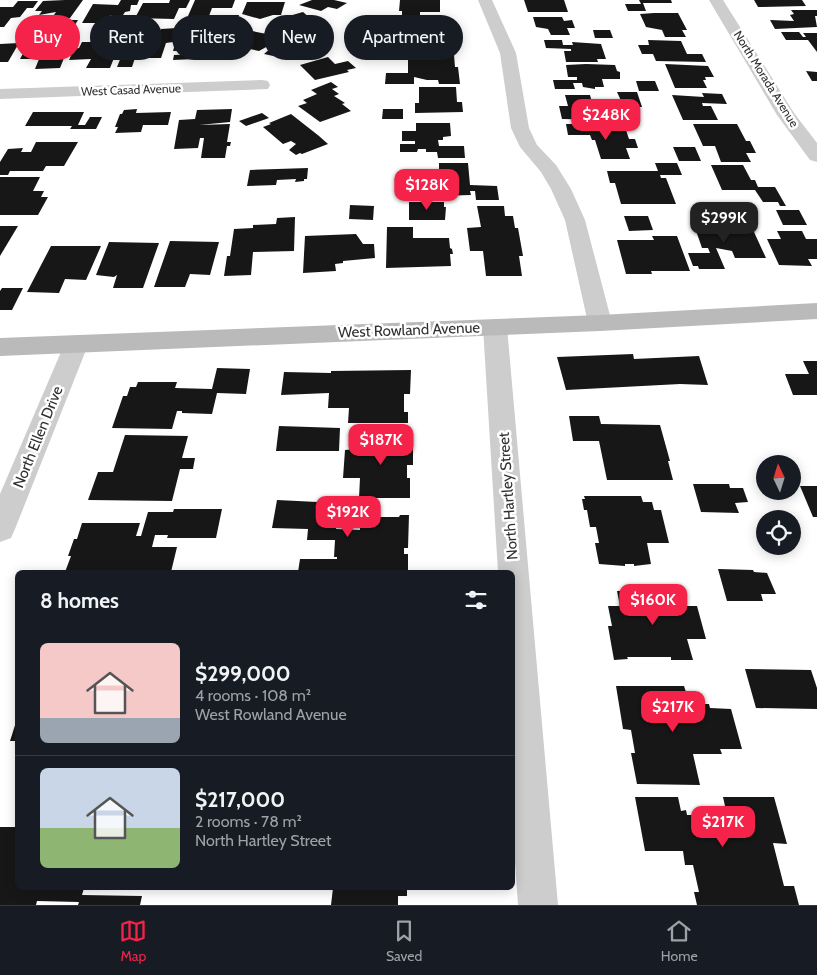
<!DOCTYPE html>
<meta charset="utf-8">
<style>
:root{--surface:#171b24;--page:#20242c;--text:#f1f3f6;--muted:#9ea1a6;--line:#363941;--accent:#f52349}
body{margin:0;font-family:Cabin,sans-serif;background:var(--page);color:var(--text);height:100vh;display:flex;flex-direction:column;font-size:19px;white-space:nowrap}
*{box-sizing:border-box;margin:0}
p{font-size:16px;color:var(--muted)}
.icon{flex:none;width:28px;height:28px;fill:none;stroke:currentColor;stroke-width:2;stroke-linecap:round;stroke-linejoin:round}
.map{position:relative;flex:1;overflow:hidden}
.details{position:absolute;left:15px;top:570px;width:500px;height:320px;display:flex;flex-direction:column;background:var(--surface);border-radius:8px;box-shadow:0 2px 12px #0003}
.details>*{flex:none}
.hud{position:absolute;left:15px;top:15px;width:500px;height:45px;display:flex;gap:10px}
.needle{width:32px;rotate:356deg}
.buttons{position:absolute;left:756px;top:455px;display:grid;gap:10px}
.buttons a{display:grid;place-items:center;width:45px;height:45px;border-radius:50%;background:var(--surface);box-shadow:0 2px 12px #0003;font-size:25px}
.price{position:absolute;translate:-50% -42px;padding:0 11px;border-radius:10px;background:var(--accent);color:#fff;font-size:16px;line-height:32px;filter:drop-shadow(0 1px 2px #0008)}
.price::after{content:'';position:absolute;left:50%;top:30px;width:15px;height:11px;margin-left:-8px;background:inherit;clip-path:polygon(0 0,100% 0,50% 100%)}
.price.current{background:#222;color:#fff}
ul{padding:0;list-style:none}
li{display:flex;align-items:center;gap:15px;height:125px;padding:0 25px}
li+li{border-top:1px solid var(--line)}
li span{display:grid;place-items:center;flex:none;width:140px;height:100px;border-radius:8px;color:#555}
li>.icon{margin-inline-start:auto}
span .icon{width:60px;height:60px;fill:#fffc;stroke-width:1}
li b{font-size:21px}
h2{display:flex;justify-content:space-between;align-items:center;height:60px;padding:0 25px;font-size:21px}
.pill{padding:0 18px;border-radius:22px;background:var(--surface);box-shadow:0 2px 12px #0003;font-size:18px;line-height:45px}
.pill.current{background:var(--accent);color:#fff}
.tab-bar{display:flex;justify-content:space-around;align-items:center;height:70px;border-top:1px solid var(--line);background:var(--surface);font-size:14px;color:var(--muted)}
.tab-bar a{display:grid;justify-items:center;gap:2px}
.tab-bar .current{color:var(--accent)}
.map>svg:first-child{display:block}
.building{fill:#171717}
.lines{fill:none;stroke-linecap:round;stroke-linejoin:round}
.street{fill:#cdcdcd;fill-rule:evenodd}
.secondary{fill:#bababa;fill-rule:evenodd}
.labels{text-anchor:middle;stroke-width:5;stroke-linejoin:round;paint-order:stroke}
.far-street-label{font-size:12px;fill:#303030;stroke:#fff}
.street-label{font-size:15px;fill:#303030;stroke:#fff}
</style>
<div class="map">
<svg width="817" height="905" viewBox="0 0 817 905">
<rect width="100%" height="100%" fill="#fff"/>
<g class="building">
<path d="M65,0H83L70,18H52L56,12L39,15L42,11H35L43,1Z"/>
<path d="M121,0H139L137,5H131L130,11L125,12L123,15H110L107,23H82L93,4L118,5Z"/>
<path d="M170,0H190L186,8H179L174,19L135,18L143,3H169Z"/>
<path d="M195,0H235L232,8H212L209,16H188Z"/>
<path d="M312,0H334L347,3L337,9L328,7L321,11L299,5Z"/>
<path d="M400,0H440V12H420V18H402V11H399Z"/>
<path d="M524,0H564L568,12H528Z"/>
<path d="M639,0H671L672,3H643L646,11H628L625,4H641Z"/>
<path d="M754,0H802L806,6L758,7Z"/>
<path d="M18,1H38L33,8H27L20,17L11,18L4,27H0V7H13Z"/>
<path d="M247,2H285L281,15H273L260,19L242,14Z"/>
<path d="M791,10H817V16H815L817,27L775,29L770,20L794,21L790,15L794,14Z"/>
<path d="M303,12L311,19L296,22L289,16Z"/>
<path d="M654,13H678L687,30H682L686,37H665L662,30L646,27L640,14Z"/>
<path d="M215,15H239L236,24H211Z"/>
<path d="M533,17H562L564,21L572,20L575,28H567L570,35H551L548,29L536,27Z"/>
<path d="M61,20H78L73,28H56Z"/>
<path d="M428,20V23L443,22L447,31L437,32V34H435L436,42L449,41L452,51H443L444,54H431L430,51H427L426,44L409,45L405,26H409L408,21Z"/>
<path d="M177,28L173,42L166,43L161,58H135L132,67H117L121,57L133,56V55H124L128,46L139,45L144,36H158L161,29Z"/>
<path d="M247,30L282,37L298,40L278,57L264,54L272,47L268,46L259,51L240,47L246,42L236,40Z"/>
<path d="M593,30H610L613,38H595Z"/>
<path d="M781,32H799L803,37H806L803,33H817V52L808,40H786Z"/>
<path d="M221,34L219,50L173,51L176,41L195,40L196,35Z"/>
<path d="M54,38L51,45L58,46L59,48H68L60,68L35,69L39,59H20L31,39Z"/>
<path d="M544,40H562L563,45H573L572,42L601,44L606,59H597L598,62H566L564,51H571V49L546,48Z"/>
<path d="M648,40L681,41L687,54H702L706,62L656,61L653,54H642L638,45H649Z"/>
<path d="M122,41L116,58H114L110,68H86L91,59L69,60L74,49L79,48L82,42H99L96,48H103L105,42Z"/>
<path d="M19,43L8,62H0V44Z"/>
<path d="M306,43L327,47L318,56L297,52Z"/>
<path d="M198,54L196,59L173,60L174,55Z"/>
<path d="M454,55L455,67H458L460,84H439L438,80H427L414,77V84H385L386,73H408V56Z"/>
<path d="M328,57L335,64L348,61L356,68L347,70L349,72L315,80L300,65Z"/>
<path d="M586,64L615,65L617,71L620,72V79H602L604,87H595V89L583,87L582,83H573L575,89H555L553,80H577V77H568L566,65Z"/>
<path d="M665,64L708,66L714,77H705L706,80H703L707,88H675Z"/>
<path d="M806,71L817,72V81H812Z"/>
<path d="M636,81H655L659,91H639Z"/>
<path d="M331,82L338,87L332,89L339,94L334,96L345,103L342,104L351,111L320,122L298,106L307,103L303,100L317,94L311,90Z"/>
<path d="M419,87H456L457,102H462L463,112L415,113V103H419Z"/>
<path d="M617,92H637L642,107H624Z"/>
<path d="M702,93L722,94L727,104L702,103L703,106H711L718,120H683L672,95L704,97Z"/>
<path d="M565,95H590L593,106H610L615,120L562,119L559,106H568Z"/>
<path d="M137,109L136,113L171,112L168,125H143L141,132L115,133L118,127H115L120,114H122L124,110Z"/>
<path d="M232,109L230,122L199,125L230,124L227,142H231L230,146H227L225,158H201L204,138H200L198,148L174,149L179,120L195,119L197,110Z"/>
<path d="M383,109H403V119H382Z"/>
<path d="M33,112H84L78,125H85L90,117H102L96,129H70L72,126H25Z"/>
<path d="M262,113L269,118L246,126L239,121Z"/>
<path d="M291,114L319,136L328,144L302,154L300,153L296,155L289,150L296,144L291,141L283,144L263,127L271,124L269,123Z"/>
<path d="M416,123H450L451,136L443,137V140H438L439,146H464L465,158H438L437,152H426V149H418L417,152H400V144H415V141H402V131H416Z"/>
<path d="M566,124H586L588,130H626L629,139H635L638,148H626L630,159H601L595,140H592L590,135H568Z"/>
<path d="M693,124H737L746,141H750L756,153H746L751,162H721L715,146H703Z"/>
<path d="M36,142H78L64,166H46L43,171H10L8,175H0V162L8,149L23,148L21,152H31Z"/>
<path d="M673,147H695L701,161H679Z"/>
<path d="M439,163H468L470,185L497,186L499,200H476L475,191H470L471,195L436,196L434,195V187H420L421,172L439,173Z"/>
<path d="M655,163H677L682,175H660L661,178H666L676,204H621L615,183H610L607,171H658Z"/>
<path d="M711,165H743L751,180H755L758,187H775L786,206H780L778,202H763L755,190H722Z"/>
<path d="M308,168L307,179H304V181L295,182L296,179L277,180L276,185L247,186L250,170Z"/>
<path d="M0,177H40L33,191H44L41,197H48L38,215H0Z"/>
<path d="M409,202H444V207H446L445,220H409Z"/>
<path d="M350,205L374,206L373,220L349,219Z"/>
<path d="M477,206H504L505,216H513L515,228H518L523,256H519L522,276H486L483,251H470L467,228L481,227Z"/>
<path d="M776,210H799L807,225H783Z"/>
<path d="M624,216H648L653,230L629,231Z"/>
<path d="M295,217L294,251L253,252L251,275L224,276L227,256H230L234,229L253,228V225L276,224L277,218Z"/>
<path d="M693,222H739L743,232H754L766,258H735L732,251L716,248L725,269H699L698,266H693L688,253H710L708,248H702Z"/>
<path d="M0,226H18L0,256Z"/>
<path d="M387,227H413V238H449L450,248L452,249L453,254H450L451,266L386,268Z"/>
<path d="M777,231H802L806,239H817V259H808L812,266L779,265L767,239H781Z"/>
<path d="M356,234L363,244H374L375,258L343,261V263L335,264L336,271L303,273L305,236Z"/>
<path d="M652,236H677L690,271H651L652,274H626L617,240H654Z"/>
<path d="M170,241L219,242L210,275L190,274L185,287H154Z"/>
<path d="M109,242L159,243L143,288H113L117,275L114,277L96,275Z"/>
<path d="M51,246H101L86,280L65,279L59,293L27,292Z"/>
<path d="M2,288H23L12,310H0V291Z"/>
<path d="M633,354L634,359L699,356L708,385L680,384L566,390L557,357Z"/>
<path d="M803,361H817V395H793L785,374H809Z"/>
<path d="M217,368L250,369L246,394L217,393L212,414L182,413V411H177L172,429L112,428L123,396H127L130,387H136L138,382H177L175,388L212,389Z"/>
<path d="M411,370L410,394H404V412H408V423H348L349,408H328L329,393L281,395L284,372L331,373V371Z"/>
<path d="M569,416H599L601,424L660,425L670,461H668L673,480H607L599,441H573Z"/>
<path d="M279,426L340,428L339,451H276Z"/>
<path d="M125,435L188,436L182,458H195L193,469H180L172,501L88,500L98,472H113Z"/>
<path d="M357,436H413V465H407V478H410V498H359L360,478H343L345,450L356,449Z"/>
<path d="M693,484H729L730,488H743L748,502L735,503L739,513L701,512Z"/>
<path d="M800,486H817V517H813Z"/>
<path d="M584,496H641L643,502H652L654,510H661L669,543H647L651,564L634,566V564H625V566L599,564L595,543H599L596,527H590L587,510H584L582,499H585Z"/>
<path d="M277,500L338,503L336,529L360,530V517H399L400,515H409L408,548H404V554H408V572H298L300,559H337V557H334L335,540H307L308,529L272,528Z"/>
<path d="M174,509H222L216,538H167L168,535H155L152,547H177L171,572H65L71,556H68L74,539H77L82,523H140L136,536H141L148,512H173Z"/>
<path d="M718,569L753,570L754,572L767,573L776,594H761L763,601H727Z"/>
<path d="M676,590L680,606H697L706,639H687L693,660H671V657H627L628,659L614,660L608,626H612L608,606H620L617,591Z"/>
<path d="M745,669L811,670L817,688V709L756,708Z"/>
<path d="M616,686H684L686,692H694L696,704H709L710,708L731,709L742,749H720L722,754H693L700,785L637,784L631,753H635L631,730L623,729Z"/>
<path d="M17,719L18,741H10Z"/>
<path d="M635,797H678L681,811L686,810L687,815H727L723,797H774L787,844L773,843L784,886H794L799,905H697L694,892H699L693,865H685L683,851H645Z"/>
<path d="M0,827H18V888H84L82,895L142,896L140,905H78L79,902L37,901L36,905H0Z"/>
<path d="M333,888H407V896H398V905H331Z"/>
</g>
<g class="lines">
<g class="street">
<path d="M478,0H492L516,53L529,128L537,145L556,165L571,189L585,220L612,323L608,329L600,331L592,329L588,323L565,220L551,189L541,172L520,147L511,128L500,53Z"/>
<path d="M709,0H723L794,113L817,143V162L810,160L777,115Z"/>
<path d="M262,80L268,81L270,85L268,89L0,99V89Z"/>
<path d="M495,319L503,321L507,327L558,905H518L512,818V572H498L483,327L487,321Z"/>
<path d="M76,336L85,339L88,345L15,529L11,538L0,542V494L64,345L67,339Z"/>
</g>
<path class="secondary" d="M817,303V319L600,331L0,356V338L600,315Z"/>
</g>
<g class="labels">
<g class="far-street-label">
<text transform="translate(766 79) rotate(58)" y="4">North Morada Avenue</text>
<text transform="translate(131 90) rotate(-2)" y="4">West Casad Avenue</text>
</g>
<g class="street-label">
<text transform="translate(409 330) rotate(-2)" y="5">West Rowland Avenue</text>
<text transform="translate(38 437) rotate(-68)" y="5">North Ellen Drive</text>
<text transform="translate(508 496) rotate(-94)" y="5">North Hartley Street</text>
</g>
</g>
</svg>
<div class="buttons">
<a><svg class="needle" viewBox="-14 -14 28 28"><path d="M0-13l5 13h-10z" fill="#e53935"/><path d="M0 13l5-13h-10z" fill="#9ea1a6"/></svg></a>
<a><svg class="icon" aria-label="locate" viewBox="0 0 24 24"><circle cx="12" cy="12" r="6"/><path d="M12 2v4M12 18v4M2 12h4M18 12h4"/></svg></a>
</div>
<b class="price" style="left:606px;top:141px">$248K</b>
<b class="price" style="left:427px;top:211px">$128K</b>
<b class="price current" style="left:724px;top:244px">$299K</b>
<b class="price" style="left:381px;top:466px">$187K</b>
<b class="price" style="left:348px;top:538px">$192K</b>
<b class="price" style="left:653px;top:626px">$160K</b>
<b class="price" style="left:673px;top:733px">$217K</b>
<b class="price" style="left:723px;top:848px">$217K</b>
<div class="hud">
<a class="pill current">Buy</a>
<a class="pill">Rent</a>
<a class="pill">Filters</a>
<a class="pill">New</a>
<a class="pill">Apartment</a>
</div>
<section class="details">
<h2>8 homes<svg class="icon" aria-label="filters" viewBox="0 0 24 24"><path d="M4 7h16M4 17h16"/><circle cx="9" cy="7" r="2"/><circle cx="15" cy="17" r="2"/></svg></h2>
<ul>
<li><span style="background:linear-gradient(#f6c9c9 75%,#9aa5b1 0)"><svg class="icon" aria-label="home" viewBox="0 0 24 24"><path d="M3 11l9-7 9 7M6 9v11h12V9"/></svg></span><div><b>$299,000</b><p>4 rooms · 108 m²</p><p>West Rowland Avenue</p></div></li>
<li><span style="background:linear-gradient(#c9d6e8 60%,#8fb573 0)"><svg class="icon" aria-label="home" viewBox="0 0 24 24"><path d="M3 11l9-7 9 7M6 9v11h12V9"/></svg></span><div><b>$217,000</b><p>2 rooms · 78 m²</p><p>North Hartley Street</p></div></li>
</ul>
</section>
</div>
<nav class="tab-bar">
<a class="current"><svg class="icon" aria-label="map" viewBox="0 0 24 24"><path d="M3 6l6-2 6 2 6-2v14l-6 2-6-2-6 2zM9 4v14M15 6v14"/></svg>Map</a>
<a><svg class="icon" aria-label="saved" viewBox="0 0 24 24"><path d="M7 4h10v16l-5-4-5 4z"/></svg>Saved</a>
<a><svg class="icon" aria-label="home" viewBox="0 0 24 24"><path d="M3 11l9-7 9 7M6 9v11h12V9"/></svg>Home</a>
</nav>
